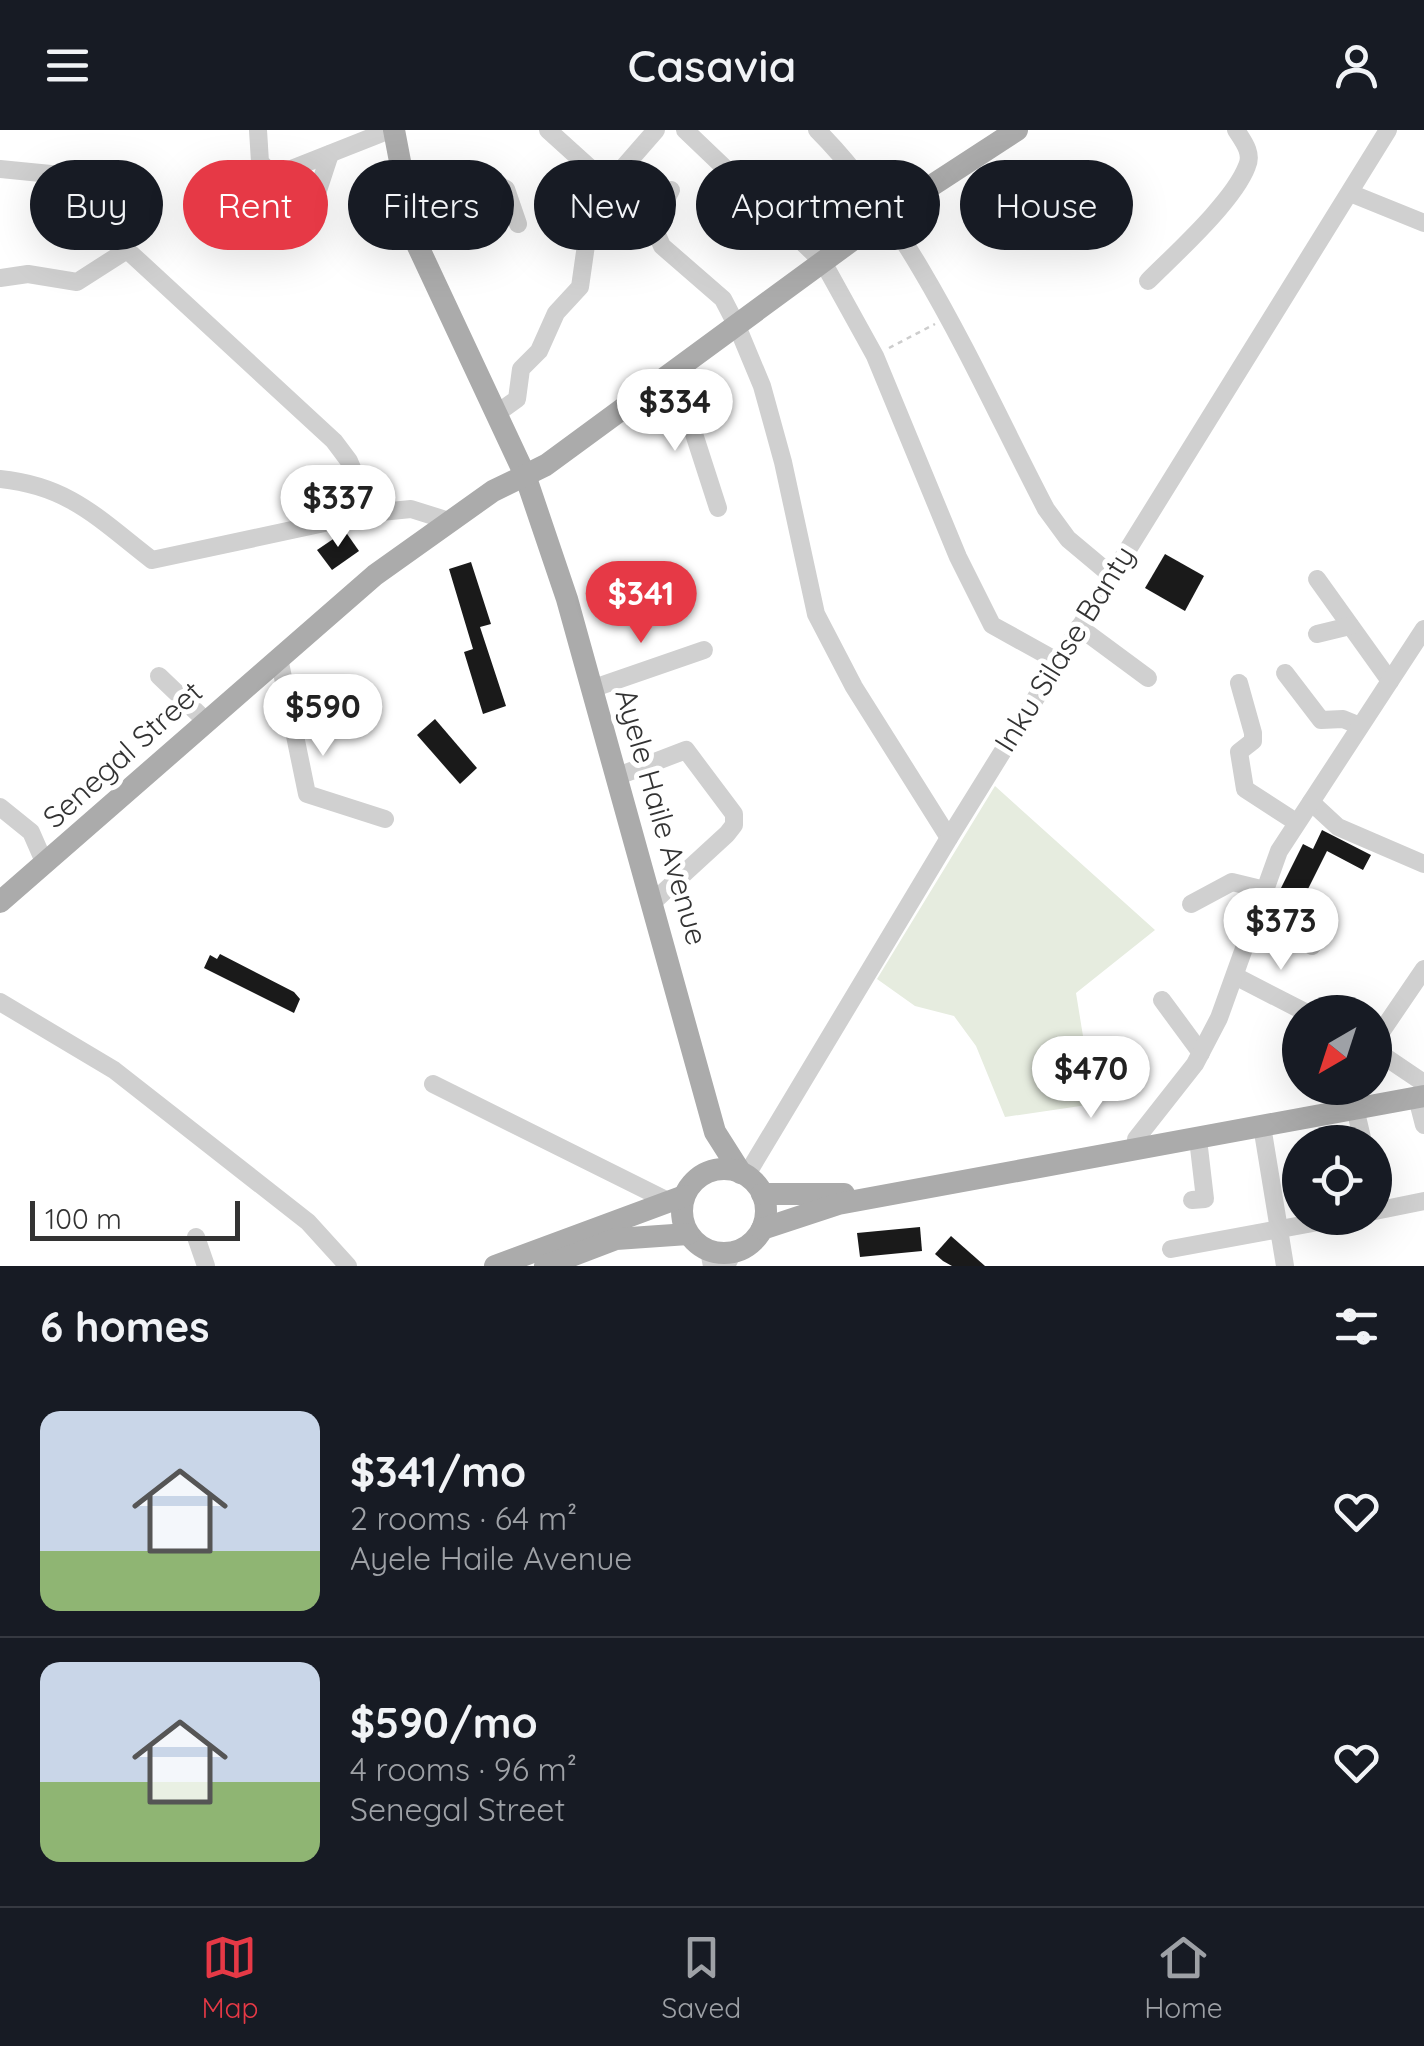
<!DOCTYPE html>
<meta charset="utf-8">
<style>
:root{--surface:#171b24;--page:#242831;--text:#f1f3f6;--muted:#9ea1a6;--line:#363941;--accent:#e63946}
body{margin:0;font-family:Quicksand,sans-serif;background:var(--page);color:var(--text);height:100vh;display:flex;flex-direction:column;font-size:38px;white-space:nowrap}
*{box-sizing:border-box;margin:0}
p{font-size:32px;color:var(--muted)}
.icon{flex:none;width:55px;height:55px;fill:none;stroke:currentColor;stroke-width:2;stroke-linecap:round;stroke-linejoin:round}
.map{position:relative;height:1136px;overflow:hidden}
.details{display:flex;flex-direction:column;background:var(--surface);flex:1}
.details>*{flex:none}
.guide{position:absolute;left:30px;top:30px;width:1365px;height:90px;display:flex;gap:20px}
.needle{width:65px;rotate:219deg}
.fabs{position:absolute;left:1282px;top:865px;display:grid;gap:20px}
.fabs a{display:grid;place-items:center;width:110px;height:110px;border-radius:50%;background:var(--surface);box-shadow:0 10px 40px #0002;font-size:50px}
.scale{position:absolute;left:30px;bottom:25px;width:210px;box-sizing:border-box;padding-left:10px;border:5px solid #333;border-top:0;font-size:28px;line-height:35px;white-space:nowrap;color:#333;-webkit-text-stroke:8px #fff;paint-order:stroke}
.price{position:absolute;translate:-50% -85px;padding:0 22px;border-radius:35px;background:#fff;color:#222;font-size:32px;line-height:65px;filter:drop-shadow(0 2px 5px #0008)}
.price::after{content:'';position:absolute;left:50%;top:60px;width:30px;height:22px;margin-left:-15px;background:inherit;clip-path:polygon(0 0,100% 0,50% 100%)}
.price.current{background:var(--accent);color:#fff}
ul{padding:0;list-style:none}
li{display:flex;align-items:center;gap:30px;height:250px;padding:0 40px}
li+li{border-top:2px solid var(--line)}
li span{display:grid;place-items:center;flex:none;width:280px;height:200px;border-radius:20px;color:#555}
li>.icon{margin-inline-start:auto}
span .icon{width:120px;height:120px;fill:#fffc;stroke-width:1}
li b{font-size:42px}
h2{display:flex;justify-content:space-between;align-items:center;height:120px;padding:0 40px;font-size:42px}
.pill{padding:0 35px;border-radius:45px;background:var(--surface);box-shadow:0 10px 40px #0002;font-size:35px;line-height:90px}
.pill.current{background:var(--accent);color:#fff}
header{display:flex;justify-content:space-between;align-items:center;height:130px;padding:0 40px;background:var(--surface);font-size:45px;font-weight:600}
.dock{display:flex;justify-content:space-around;align-items:center;height:140px;border-top:2px solid var(--line);background:var(--surface);font-size:28px;color:var(--muted)}
.dock a{display:grid;justify-items:center;gap:5px}
.dock .current{color:var(--accent)}
.map>svg:first-child{display:block}
.green{fill:#e6ecdf}
.building{fill:#1a1a1a}
.lines{fill:none;stroke-linecap:round;stroke-linejoin:round}
.path{stroke:#cdcdcd;stroke-width:2.5;stroke-dasharray:5 5;stroke-linecap:butt}
.minor{stroke:#d0d0d0;stroke-width:18}
.major{stroke:#ababab;stroke-width:22}
.labels{text-anchor:middle;stroke-width:10;stroke-linejoin:round;paint-order:stroke}
.street-label{font-size:30px;fill:#333;stroke:#fff}
</style>
<header><svg class="icon" aria-label="menu" viewBox="0 0 24 24"><path d="M4 6h16M4 12h16M4 18h16"/></svg>Casavia<svg class="icon" aria-label="person" viewBox="0 0 24 24"><circle cx="12" cy="8" r="4"/><path d="M4 21q1-7 8-7t8 7"/></svg></header>
<div class="map">
<svg width="1424" height="1136" viewBox="0 0 1424 1136">
<rect width="100%" height="100%" fill="#fff"/>
<path class="green" d="M995,656L1155,800L1076,863L1083,906L1105,942L1094,974L1005,987L976,916L954,886L915,876L877,849Z"/>
<g class="building">
<path d="M345,401L359,421L332,440L317,420Z"/>
<path d="M1165,424L1204,446L1185,481L1145,458Z"/>
<path d="M471,432L491,494L480,497L506,576L483,584L464,522L473,519L449,439Z"/>
<path d="M435,589L477,638L460,654L417,605Z"/>
<path d="M1322,700L1371,725L1363,740L1327,721L1301,773L1279,762L1303,714L1313,719Z"/>
<path d="M220,824L294,862L300,869L294,883L204,838L210,825L217,829Z"/>
<path d="M920,1097L922,1121L860,1127L857,1103Z"/>
<path d="M951,1106L985,1136H952L943,1131L935,1124Z"/>
</g>
<g class="lines">
<path class="path" d="M889,218L935,194"/>
<g class="minor">
<path d="M258,0L260,32L271,43H281L390,0"/>
<path d="M548,0L653,95L662,116L723,169L737,196L762,256L783,332L816,484L854,557L949,708"/>
<path d="M685,0L823,132L875,226L958,427L992,495L1057,531"/>
<path d="M817,0C916,99 981,255 1046,379L1068,409L1111,445"/>
<path d="M0,39L61,45L76,52L90,65L127,120L334,311L349,331L371,383L411,379L449,391"/>
<path d="M608,55L656,0"/>
<path d="M1350,63L1424,93"/>
<path d="M653,95L671,60"/>
<path d="M305,100L330,24"/>
<path d="M415,110L434,98H465L498,55L506,59L518,94"/>
<path d="M0,148L28,144L77,152L127,120"/>
<path d="M1148,151C1175,124 1234,71 1247,36C1253,23 1243,11 1236,0"/>
<path d="M674,242L718,378"/>
<path d="M496,284L517,269L521,239L539,221L556,183L580,157L587,108L617,62"/>
<path d="M0,349C70,356 100,390 152,430L371,383"/>
<path d="M1317,449L1390,551"/>
<path d="M1079,497L1148,548"/>
<path d="M1317,504L1350,496"/>
<path d="M279,528L307,664L385,689"/>
<path d="M1285,543L1321,590L1343,589L1360,596"/>
<path d="M159,546L206,591"/>
<path d="M1239,553L1253,603V611L1239,622L1245,659L1296,692"/>
<path d="M594,558L704,520"/>
<path d="M618,646L686,620L734,684V695L727,704L654,771"/>
<path d="M1311,672L1338,697L1424,734"/>
<path d="M0,677L31,702L45,734"/>
<path d="M1191,774L1232,752L1261,759"/>
<path d="M1253,783L1312,816"/>
<path d="M1235,846L1305,882"/>
<path d="M1162,870L1201,923"/>
<path d="M0,872L114,940L308,1092L348,1136"/>
<path d="M1375,911L1424,839"/>
<path d="M1375,920L1424,953"/>
<path d="M433,954L670,1072"/>
<path d="M1417,968L1424,995"/>
<path d="M1355,978L1363,1012"/>
<path d="M1262,996L1285,1136"/>
<path d="M1136,1009L1195,934L1219,888L1279,721L1424,499"/>
<path d="M746,1046L949,708L1388,0"/>
<path d="M1192,1070L1205,1069L1198,1009"/>
<path d="M1375,1081L1424,1071"/>
<path d="M196,1107L206,1136"/>
<path d="M1171,1119L1340,1088"/>
<path d="M709,1121L712,1136"/>
<path d="M726,1136L733,1122"/>
</g>
<g class="major">
<path d="M394,0L415,110L525,345L567,469L715,1002L741,1043"/>
<path d="M0,772L375,445L493,361L546,335L888,84L1017,0"/>
<circle cx="724" cy="1081" r="42"/>
<path d="M762,1064H844"/>
<path d="M762,1099L838,1074L1424,966"/>
<path d="M495,1136L684,1066"/>
<path d="M545,1136L616,1109L688,1104"/>
</g>
</g>
<g class="labels">
<g class="street-label">
<text transform="translate(1065 519) rotate(-58)" y="10">Inku Silase Banty</text>
<text transform="translate(123 625) rotate(-42)" y="10">Senegal Street</text>
<text transform="translate(661 687) rotate(74)" y="10">Ayele Haile Avenue</text>
</g>
</g>
</svg>
<div class="fabs">
<a><svg class="needle" viewBox="-14 -14 28 28"><path d="M0-13l5 13h-10z" fill="#e53935"/><path d="M0 13l5-13h-10z" fill="#9ea1a6"/></svg></a>
<a><svg class="icon" aria-label="locate" viewBox="0 0 24 24"><circle cx="12" cy="12" r="6"/><path d="M12 2v4M12 18v4M2 12h4M18 12h4"/></svg></a>
</div>
<div class="scale">100 m</div>
<b class="price" style="left:675px;top:324px">$334</b>
<b class="price" style="left:338px;top:420px">$337</b>
<b class="price current" style="left:641px;top:516px">$341</b>
<b class="price" style="left:323px;top:629px">$590</b>
<b class="price" style="left:1281px;top:843px">$373</b>
<b class="price" style="left:1091px;top:991px">$470</b>
<div class="guide">
<a class="pill">Buy</a>
<a class="pill current">Rent</a>
<a class="pill">Filters</a>
<a class="pill">New</a>
<a class="pill">Apartment</a>
<a class="pill">House</a>
</div>
</div>
<section class="details">
<h2>6 homes<svg class="icon" aria-label="filters" viewBox="0 0 24 24"><path d="M4 7h16M4 17h16"/><circle cx="9" cy="7" r="2"/><circle cx="15" cy="17" r="2"/></svg></h2>
<ul>
<li><span style="background:linear-gradient(#c9d6e8 70%,#8fb573 0)"><svg class="icon" aria-label="home" viewBox="0 0 24 24"><path d="M3 11l9-7 9 7M6 9v11h12V9"/></svg></span><div><b>$341/mo</b><p>2 rooms · 64 m²</p><p>Ayele Haile Avenue</p></div><svg class="icon" aria-label="heart" viewBox="0 0 24 24"><path d="M12 20l-8-8c-3-5 5-10 8-4 3-6 11-1 8 4z"/></svg></li>
<li><span style="background:linear-gradient(#c9d6e8 60%,#8fb573 0)"><svg class="icon" aria-label="home" viewBox="0 0 24 24"><path d="M3 11l9-7 9 7M6 9v11h12V9"/></svg></span><div><b>$590/mo</b><p>4 rooms · 96 m²</p><p>Senegal Street</p></div><svg class="icon" aria-label="heart" viewBox="0 0 24 24"><path d="M12 20l-8-8c-3-5 5-10 8-4 3-6 11-1 8 4z"/></svg></li>
</ul>
</section>
<nav class="dock">
<a class="current"><svg class="icon" aria-label="map" viewBox="0 0 24 24"><path d="M3 6l6-2 6 2 6-2v14l-6 2-6-2-6 2zM9 4v14M15 6v14"/></svg>Map</a>
<a><svg class="icon" aria-label="saved" viewBox="0 0 24 24"><path d="M7 4h10v16l-5-4-5 4z"/></svg>Saved</a>
<a><svg class="icon" aria-label="home" viewBox="0 0 24 24"><path d="M3 11l9-7 9 7M6 9v11h12V9"/></svg>Home</a>
</nav>
